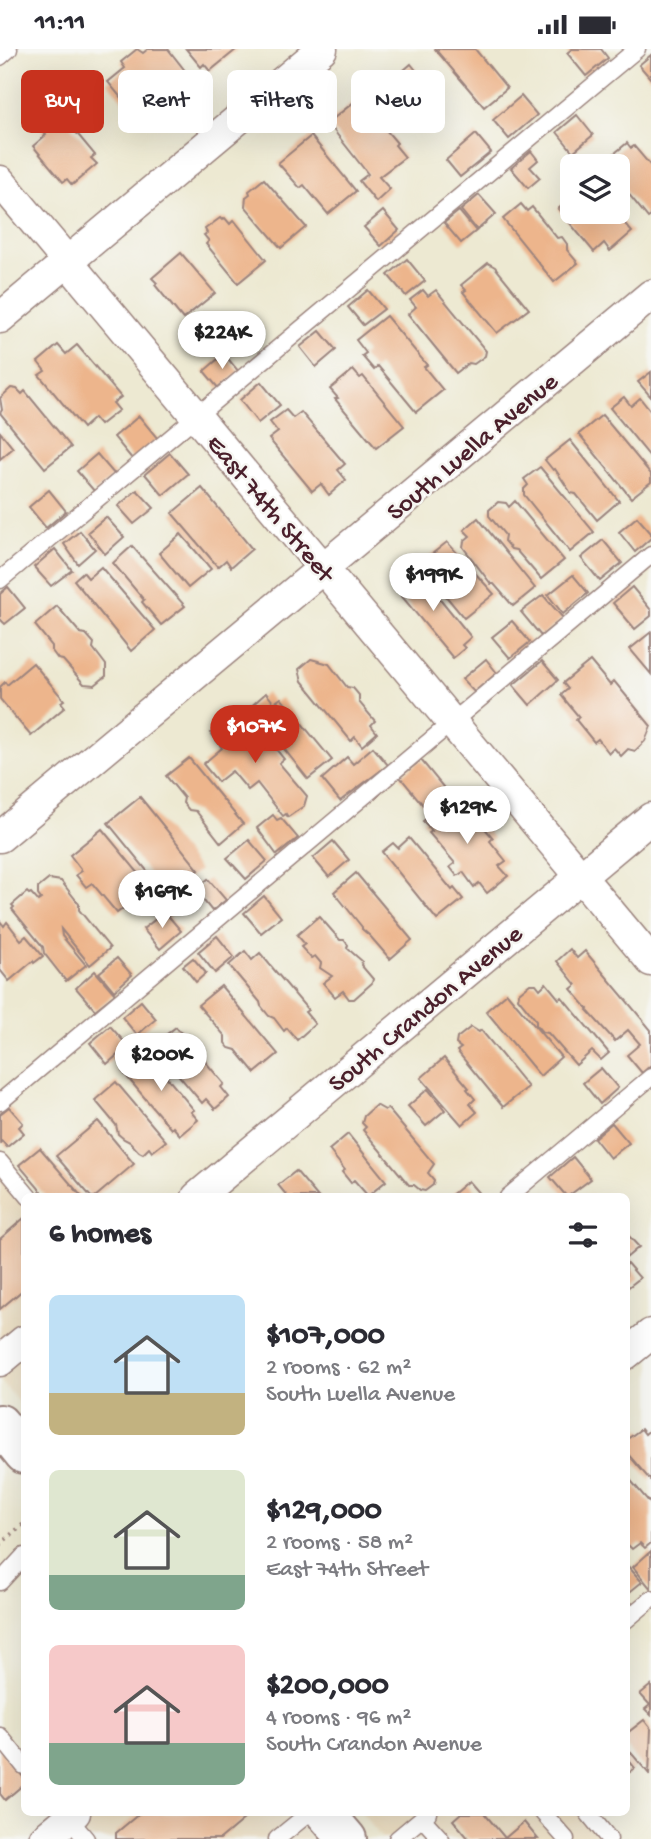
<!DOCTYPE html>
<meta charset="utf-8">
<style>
:root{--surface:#fff;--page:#f2f2f3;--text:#2b2b33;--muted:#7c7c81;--accent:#c8321e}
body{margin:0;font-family:"Gochi Hand",sans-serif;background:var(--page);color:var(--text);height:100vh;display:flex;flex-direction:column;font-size:26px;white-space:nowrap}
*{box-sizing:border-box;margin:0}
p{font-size:23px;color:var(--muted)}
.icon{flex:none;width:38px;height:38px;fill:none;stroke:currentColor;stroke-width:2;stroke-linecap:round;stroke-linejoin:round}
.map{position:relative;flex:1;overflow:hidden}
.details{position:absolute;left:21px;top:1144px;width:609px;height:623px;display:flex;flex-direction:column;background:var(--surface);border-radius:10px;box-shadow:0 7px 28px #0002}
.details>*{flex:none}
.top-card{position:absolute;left:21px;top:21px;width:609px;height:63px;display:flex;gap:14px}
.buttons{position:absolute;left:560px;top:105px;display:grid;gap:14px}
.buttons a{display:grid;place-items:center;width:70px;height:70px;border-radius:10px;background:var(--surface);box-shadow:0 7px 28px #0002;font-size:35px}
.price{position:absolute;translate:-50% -60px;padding:0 16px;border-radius:24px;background:#fff;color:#222;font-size:23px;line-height:46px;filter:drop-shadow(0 2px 4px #0008)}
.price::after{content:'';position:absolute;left:50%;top:42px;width:21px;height:16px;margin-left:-10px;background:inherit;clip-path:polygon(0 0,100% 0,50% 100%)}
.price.on{background:var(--accent);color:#fff}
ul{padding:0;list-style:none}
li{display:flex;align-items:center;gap:21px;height:175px;padding:0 28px}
li span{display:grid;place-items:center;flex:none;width:196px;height:140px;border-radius:10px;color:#555}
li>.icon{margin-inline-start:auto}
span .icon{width:84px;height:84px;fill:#fffc;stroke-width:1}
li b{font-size:30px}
h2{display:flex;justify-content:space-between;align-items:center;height:84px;padding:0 28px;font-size:30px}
.tag{padding:0 24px;border-radius:10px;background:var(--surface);box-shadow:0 7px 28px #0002;font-size:24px;line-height:63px}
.tag.on{background:var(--accent);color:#fff}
.status{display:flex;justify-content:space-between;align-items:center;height:49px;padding:0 35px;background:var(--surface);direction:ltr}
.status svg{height:19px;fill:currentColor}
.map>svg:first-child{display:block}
.built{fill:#e9d9ba}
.building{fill:#edb58c}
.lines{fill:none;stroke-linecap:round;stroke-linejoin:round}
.lane-casing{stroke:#9c847e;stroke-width:19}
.street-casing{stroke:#9c847e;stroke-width:33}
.secondary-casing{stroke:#9c847e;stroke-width:42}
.path{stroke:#9c847e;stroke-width:4.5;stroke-dasharray:2 5;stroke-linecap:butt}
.lane{stroke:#fff;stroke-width:16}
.street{stroke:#fff;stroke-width:30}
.secondary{stroke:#fff;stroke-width:38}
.labels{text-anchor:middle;stroke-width:5;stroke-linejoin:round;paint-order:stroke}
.street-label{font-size:26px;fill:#4a1f2b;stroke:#f6f6f2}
</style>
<div class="status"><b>11:11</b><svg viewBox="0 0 49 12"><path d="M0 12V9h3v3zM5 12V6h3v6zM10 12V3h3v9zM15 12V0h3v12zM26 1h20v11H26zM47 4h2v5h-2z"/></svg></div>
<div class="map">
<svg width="651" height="1790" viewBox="0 0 651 1790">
<rect width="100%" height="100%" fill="#f6f6f2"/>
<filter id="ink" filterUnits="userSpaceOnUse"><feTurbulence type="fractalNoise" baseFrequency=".0143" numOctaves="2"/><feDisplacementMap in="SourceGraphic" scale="14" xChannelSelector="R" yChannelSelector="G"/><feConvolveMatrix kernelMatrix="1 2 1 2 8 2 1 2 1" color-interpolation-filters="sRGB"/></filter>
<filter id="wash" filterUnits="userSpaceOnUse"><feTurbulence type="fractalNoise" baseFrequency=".00686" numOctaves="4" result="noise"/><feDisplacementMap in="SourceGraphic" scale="28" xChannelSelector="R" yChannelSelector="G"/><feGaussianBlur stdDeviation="1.57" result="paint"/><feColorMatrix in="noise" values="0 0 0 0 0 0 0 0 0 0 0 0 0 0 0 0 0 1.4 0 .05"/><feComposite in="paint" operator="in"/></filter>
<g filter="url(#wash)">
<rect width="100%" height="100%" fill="#ede9d2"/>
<g class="built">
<path d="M0,1106L24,1148V1360L0,1331Z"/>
<path d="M99,1764H290L312,1790H86L78,1781Z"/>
<path d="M361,1764H594L615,1790H383Z"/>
</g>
<g id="blocks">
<g class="building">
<path d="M137,0L143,4L148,0H168L190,28L158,53L155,59L140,72L108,33L125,19L121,13Z"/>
<path d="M186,0H237L210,22L204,15L201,18Z"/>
<path d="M435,0H475L507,39L484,58Z"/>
<path d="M572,0H601L608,9L586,27L567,4Z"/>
<path d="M651,6V30L639,16Z"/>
<path d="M411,15L442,54L439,56L444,62L421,81L416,75L413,78L382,40Z"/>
<path d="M521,47L537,66L509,90L493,71Z"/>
<path d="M359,49L397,94L395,96L405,108L379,128L390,140L376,153L359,132L368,125L328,74Z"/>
<path d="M60,64L95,106L91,109L97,115L72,136L67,130L63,133L33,97L46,86L41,80Z"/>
<path d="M577,66L593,86L573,103L557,83Z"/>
<path d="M476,85L491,103L460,128L446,111Z"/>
<path d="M311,87L356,142L328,165L304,136L300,139L278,114Z"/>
<path d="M627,94L631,99L634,97L651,117V167L648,169L618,132V117H608L604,113Z"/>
<path d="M531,102L538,111L530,118L540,129L528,139L511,119Z"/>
<path d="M264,130L306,178L281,199L245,157L246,148L250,145L249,142Z"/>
<path d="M479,146L496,165L477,181L461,161Z"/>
<path d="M572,149V163H615L632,183L610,202L604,194L594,203L558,160Z"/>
<path d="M521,155L527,162L532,158L557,189L562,188L567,195V201L578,214L554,233L503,170Z"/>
<path d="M383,162L399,181L381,197L364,178Z"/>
<path d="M459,162L476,182L461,194L444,174Z"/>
<path d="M220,169L222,171L225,169L230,175L234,171L266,211L238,234L206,195L209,192L204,186L207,184L205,180Z"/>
<path d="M181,204L215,244L183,270L155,236L157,234L152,229Z"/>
<path d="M407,210L425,232L406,247L388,226Z"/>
<path d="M488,214L495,218L529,260L497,284L463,243L466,241L461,236Z"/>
<path d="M368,241L384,260L363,276L348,258Z"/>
<path d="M423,241L428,247L436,241L486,302L485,307L474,315L469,314L456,324L408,265L416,258L410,251Z"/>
<path d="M386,267L427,316L424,318L443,341L416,363L378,317L374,321L362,307L366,304L356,291Z"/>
<path d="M320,282L336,301L316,318L300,298Z"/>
<path d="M58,296L66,305L77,296L121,348L113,354L119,361L100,376L94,369L83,379L39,326L45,322L38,313Z"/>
<path d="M224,305L239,323L219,340L204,322Z"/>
<path d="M353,321L360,329L363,327L404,377L376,399L335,350L338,349L330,340Z"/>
<path d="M651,323V348L638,333Z"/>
<path d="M261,333L280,356L258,374L240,351Z"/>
<path d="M11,339L17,340L22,345L25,342L71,398L45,419L0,364L2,361L0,349Z"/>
<path d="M624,348L631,357L640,349L651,363V409L610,359Z"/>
<path d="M286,361L293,369L301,363L345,415L338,421L346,431L329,446L321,435L312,442L269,390L278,383L270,373Z"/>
<path d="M602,366L651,425V433L631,449L579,385Z"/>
<path d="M139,367L158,390L133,411L114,388Z"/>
<path d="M0,383L13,399L0,410Z"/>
<path d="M570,391L619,452L597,471L576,445L571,444L555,420L553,421L545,411Z"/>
<path d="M170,404L188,425L163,446L145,425Z"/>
<path d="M97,405L115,426L95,443L77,422Z"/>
<path d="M540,418L594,483L570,503L524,446V440L528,436L524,430Z"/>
<path d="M202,439L252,500L231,518L226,511L218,518L172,464Z"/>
<path d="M49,441L66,462L46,479L29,458Z"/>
<path d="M137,441L154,459L134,475L118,457Z"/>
<path d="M515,452L564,511L541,530L516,501L511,500L504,492L505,486L489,467V461L498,453L506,454L509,458Z"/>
<path d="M106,468L124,488L105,505L88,483Z"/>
<path d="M637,468L651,484V489L635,503L619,483Z"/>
<path d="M478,469L535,539L513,557L494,535H491L463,498L464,492L470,487L464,481Z"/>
<path d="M80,482L95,500L78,515L64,495Z"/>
<path d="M181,485L211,520L188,539L159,504Z"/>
<path d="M603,491L622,514L600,532L581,509Z"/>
<path d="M447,493L494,545L464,569L426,523L429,521L422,513Z"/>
<path d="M132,497L185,557L161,576L142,553L144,551L113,514Z"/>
<path d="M55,500L72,521L51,537L34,518Z"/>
<path d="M101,518L155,581L131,602L74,531L83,523L88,529Z"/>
<path d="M416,520L471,588L462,596L465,599L453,609L394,538Z"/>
<path d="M573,526L588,544L563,565L548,546Z"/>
<path d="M8,538L25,559L5,575L0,570V545Z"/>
<path d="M632,538L651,561V567L635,580L613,554Z"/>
<path d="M543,546L563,569L541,587L521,563Z"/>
<path d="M57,557L80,584L86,585L94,594L93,599L106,616V627L95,636L84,635L63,611L58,610L52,602V597L35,576Z"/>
<path d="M512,572L530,593L510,609L492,588Z"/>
<path d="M651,583V625L630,600Z"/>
<path d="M311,610L329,615L347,638L353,639L359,646V653L375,672L371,676L377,684L362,697L355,688L351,692L302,632L299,620Z"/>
<path d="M486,610L497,624L474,643L462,630Z"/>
<path d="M542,612L558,631L530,656L513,636Z"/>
<path d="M590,612L610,636L614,632L651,677L645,692L635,702L628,700L621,707L614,699L609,704L598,690L594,693L576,671L579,668L561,646L568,640L563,634Z"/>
<path d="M33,614L64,651L61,653L65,658L31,687L0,650V638L5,633L7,636Z"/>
<path d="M266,644L274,654L281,649L332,711L308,730L281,696L276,697L271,690L270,684L249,659Z"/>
<path d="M236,664L257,689L263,684L284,710L279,714L307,747L304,757L288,768L286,765L283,767L257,734L248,741L232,722L218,733L203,715L222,699L211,684Z"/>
<path d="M373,698L388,716L340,752L322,730L347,708L353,715Z"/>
<path d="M189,709L243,775L221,794L196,762L189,761L183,754L184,749L166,727Z"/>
<path d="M421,711L444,739L423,756L400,728Z"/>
<path d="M140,748L199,821L179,837L173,830L161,839L108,774Z"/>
<path d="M450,749L474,774L478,771L493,789L490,792L506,812L499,817L508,827L487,844L479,834L474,838L463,823L457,827L450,818L455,814L429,784L432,782L423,772Z"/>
<path d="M273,766L277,771L281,769L298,789L277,806L257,779Z"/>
<path d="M102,780L150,838L117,864L92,834L86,838L76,826L82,822L70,806Z"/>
<path d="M409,789L452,841L454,839L463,850L437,871L382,803L393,794L398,799Z"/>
<path d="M249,791L267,812L246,830L227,809Z"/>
<path d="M333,792L349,811L329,828L313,809Z"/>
<path d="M356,824L412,891L390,910L370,887L362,880V878L334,843Z"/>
<path d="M49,830L61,832L79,855V861L110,899L90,916L61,880L62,887L86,916L66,932L44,904L43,898L12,860L14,858L12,856L27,843L29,845L31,844L38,852L41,850L38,846V839Z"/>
<path d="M208,830L226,851L212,862L195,841Z"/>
<path d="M264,847L281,868L261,884L244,864Z"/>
<path d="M165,863L181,882L160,900L143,880Z"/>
<path d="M319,867L340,891H344L348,896L347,899L362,912L361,916L373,930L372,934L354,950H349L343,942L335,948L323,934L332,927L320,919L321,914L315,907L311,909L301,898L305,895L297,886Z"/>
<path d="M0,872L4,877L7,873L21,891L26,887L43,907L34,914L33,912L9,932L0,921Z"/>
<path d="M217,887L234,908L215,924L198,903Z"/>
<path d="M570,900L577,909L585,902L651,981V1016L642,1024L627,1006L640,995L628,981L615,992L587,961L588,960L571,940L576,936L557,912Z"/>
<path d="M245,902L252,911L260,904L308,961L305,963L315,975L297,991L287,979L284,982L274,969L269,967L261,957L260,953L229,916Z"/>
<path d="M117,909L132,926L114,942L99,924Z"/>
<path d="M193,909L206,924L196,933L183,917Z"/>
<path d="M95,922L115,945L95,961L76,939Z"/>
<path d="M546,934L559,950L562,948L609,1004L601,1011L592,1002L576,1016L548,984L542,983L536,976V971L518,949L519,944L530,935H536L540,940Z"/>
<path d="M221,937L278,1005L255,1024L236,1001L229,999L225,994V987L198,956Z"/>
<path d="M507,944L561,1008L540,1027L486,962Z"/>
<path d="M141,952L156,970L137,986L122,968Z"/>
<path d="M110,977L128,997L107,1015L90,994Z"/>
<path d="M176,978L224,1035L221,1038L229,1048L215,1060L206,1050L202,1054L153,996Z"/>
<path d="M471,978L479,983L481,981L528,1038L503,1058L457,1002L461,999L456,995L457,989Z"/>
<path d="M145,1002L194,1061L191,1063L198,1071L180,1086L173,1078L171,1080L122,1022Z"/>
<path d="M444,1009L469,1039L467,1040L475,1050L470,1055L477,1063L462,1076L421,1029Z"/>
<path d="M601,1019L618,1039L600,1055L583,1034Z"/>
<path d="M116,1033L166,1092L152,1103L149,1099L143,1105L139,1103L130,1093L124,1090L118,1085L116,1076L95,1051Z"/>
<path d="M428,1040L445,1061L426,1077L408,1057Z"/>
<path d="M376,1056L385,1061L388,1060L434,1115L428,1124L434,1131L433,1136L425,1142L420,1141L414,1136H409L363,1081L366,1078L362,1074L364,1067Z"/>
<path d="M9,1058L23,1074L19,1078L24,1084L7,1098L2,1092L0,1094V1065Z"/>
<path d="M98,1072L134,1115L95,1148H91L56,1107Z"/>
<path d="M612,1074L629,1094L610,1109L594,1089Z"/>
<path d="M348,1085L386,1132L368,1147L354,1131L351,1134L342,1123L345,1121L329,1101Z"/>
<path d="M40,1099L82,1148H46L19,1116Z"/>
<path d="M573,1108L591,1130L567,1148L550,1128Z"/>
<path d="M296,1122L318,1148H288L278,1136Z"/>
<path d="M468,1132L482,1148H449Z"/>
<path d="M24,1169V1240L0,1260V1190Z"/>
<path d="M626,1184L639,1198L626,1209Z"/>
<path d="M626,1213L640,1229L626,1240Z"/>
<path d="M641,1380L645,1385L651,1380V1432L626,1403V1391Z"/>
<path d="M626,1426L651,1455V1494L645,1499L640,1494L632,1500L626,1494Z"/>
<path d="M651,1502V1540L633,1518Z"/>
<path d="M626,1515L642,1533L626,1546Z"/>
<path d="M651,1636V1666L645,1660L650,1656L640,1645Z"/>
<path d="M644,1671L651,1680L649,1725L626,1698V1685Z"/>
<path d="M0,1700L24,1729V1735L5,1751L0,1745Z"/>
<path d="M626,1708L635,1719L626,1726Z"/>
<path d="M140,1764H251L220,1790H116V1784Z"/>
<path d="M461,1764H484L505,1789L524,1773L538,1790H469L453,1771Z"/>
</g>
</g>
</g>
<g filter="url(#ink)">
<use href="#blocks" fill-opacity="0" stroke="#9c847e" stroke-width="2"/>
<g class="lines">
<defs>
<g id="lane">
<path d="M0,8L9,0"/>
<path d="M0,531L637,0"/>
<path d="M0,1053L651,506"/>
<path d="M0,1113L29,1148"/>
<path d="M508,1148L651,1028"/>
<path d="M0,1533L24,1507"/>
<path d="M626,1571L651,1550"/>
<path d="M0,1687L24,1717"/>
<path d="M543,1764L566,1790"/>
<path d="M588,1764L609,1790"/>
<path d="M65,1765L86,1790"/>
<path d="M422,1769L441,1790"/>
<path d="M277,1790L309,1764"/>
<path d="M397,1790L428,1764"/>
</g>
<g id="street">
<path d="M0,132L651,912"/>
<path d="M0,269L322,0"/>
<path d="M0,788L651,246"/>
<path d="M197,1148L651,769"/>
<path d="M626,1305L651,1285"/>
<path d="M0,1312L24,1292"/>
<path d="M44,1790L75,1764"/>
</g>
<g id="secondary">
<path d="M0,1375L24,1405"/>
<path d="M325,1764L347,1790"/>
</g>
</defs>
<use href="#lane" class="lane-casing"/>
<use href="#street" class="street-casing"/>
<use href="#secondary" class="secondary-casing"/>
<path class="path" d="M0,1495L24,1475"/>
<use href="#lane" class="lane"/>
<use href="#street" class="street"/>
<use href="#secondary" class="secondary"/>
</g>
</g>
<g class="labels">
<g class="street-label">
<text transform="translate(471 396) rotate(-40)" y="9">South Luella Avenue</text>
<text transform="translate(272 458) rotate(50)" y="9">East 74th Street</text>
<text transform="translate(424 958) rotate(-40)" y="9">South Crandon Avenue</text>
</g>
</g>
</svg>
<div class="buttons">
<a><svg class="icon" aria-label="layers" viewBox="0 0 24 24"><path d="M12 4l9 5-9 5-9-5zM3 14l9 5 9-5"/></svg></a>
</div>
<b class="price" style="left:222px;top:322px">$224K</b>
<b class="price" style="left:433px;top:564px">$199K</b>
<b class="price on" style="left:255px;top:716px">$107K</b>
<b class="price" style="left:467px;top:797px">$129K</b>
<b class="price" style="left:162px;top:881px">$169K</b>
<b class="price" style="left:161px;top:1044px">$200K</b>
<div class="top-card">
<a class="tag on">Buy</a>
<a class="tag">Rent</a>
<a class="tag">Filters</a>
<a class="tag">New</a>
</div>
<section class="details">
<h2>6 homes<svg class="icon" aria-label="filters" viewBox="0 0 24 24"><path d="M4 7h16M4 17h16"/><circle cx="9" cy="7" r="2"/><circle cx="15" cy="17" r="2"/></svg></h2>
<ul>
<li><span style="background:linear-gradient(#bfe0f5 70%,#c2b280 0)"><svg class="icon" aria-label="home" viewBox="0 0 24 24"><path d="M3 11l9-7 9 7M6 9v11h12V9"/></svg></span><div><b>$107,000</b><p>2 rooms · 62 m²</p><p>South Luella Avenue</p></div></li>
<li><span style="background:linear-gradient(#dfe7d0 75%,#7fa58c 0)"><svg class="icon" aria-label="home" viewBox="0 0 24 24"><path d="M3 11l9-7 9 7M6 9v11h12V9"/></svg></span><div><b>$129,000</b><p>2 rooms · 58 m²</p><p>East 74th Street</p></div></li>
<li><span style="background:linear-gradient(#f6c9c9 70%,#7fa58c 0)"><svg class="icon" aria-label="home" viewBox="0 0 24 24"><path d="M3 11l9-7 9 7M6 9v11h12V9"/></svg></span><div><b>$200,000</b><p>4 rooms · 96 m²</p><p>South Crandon Avenue</p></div></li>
</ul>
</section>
</div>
